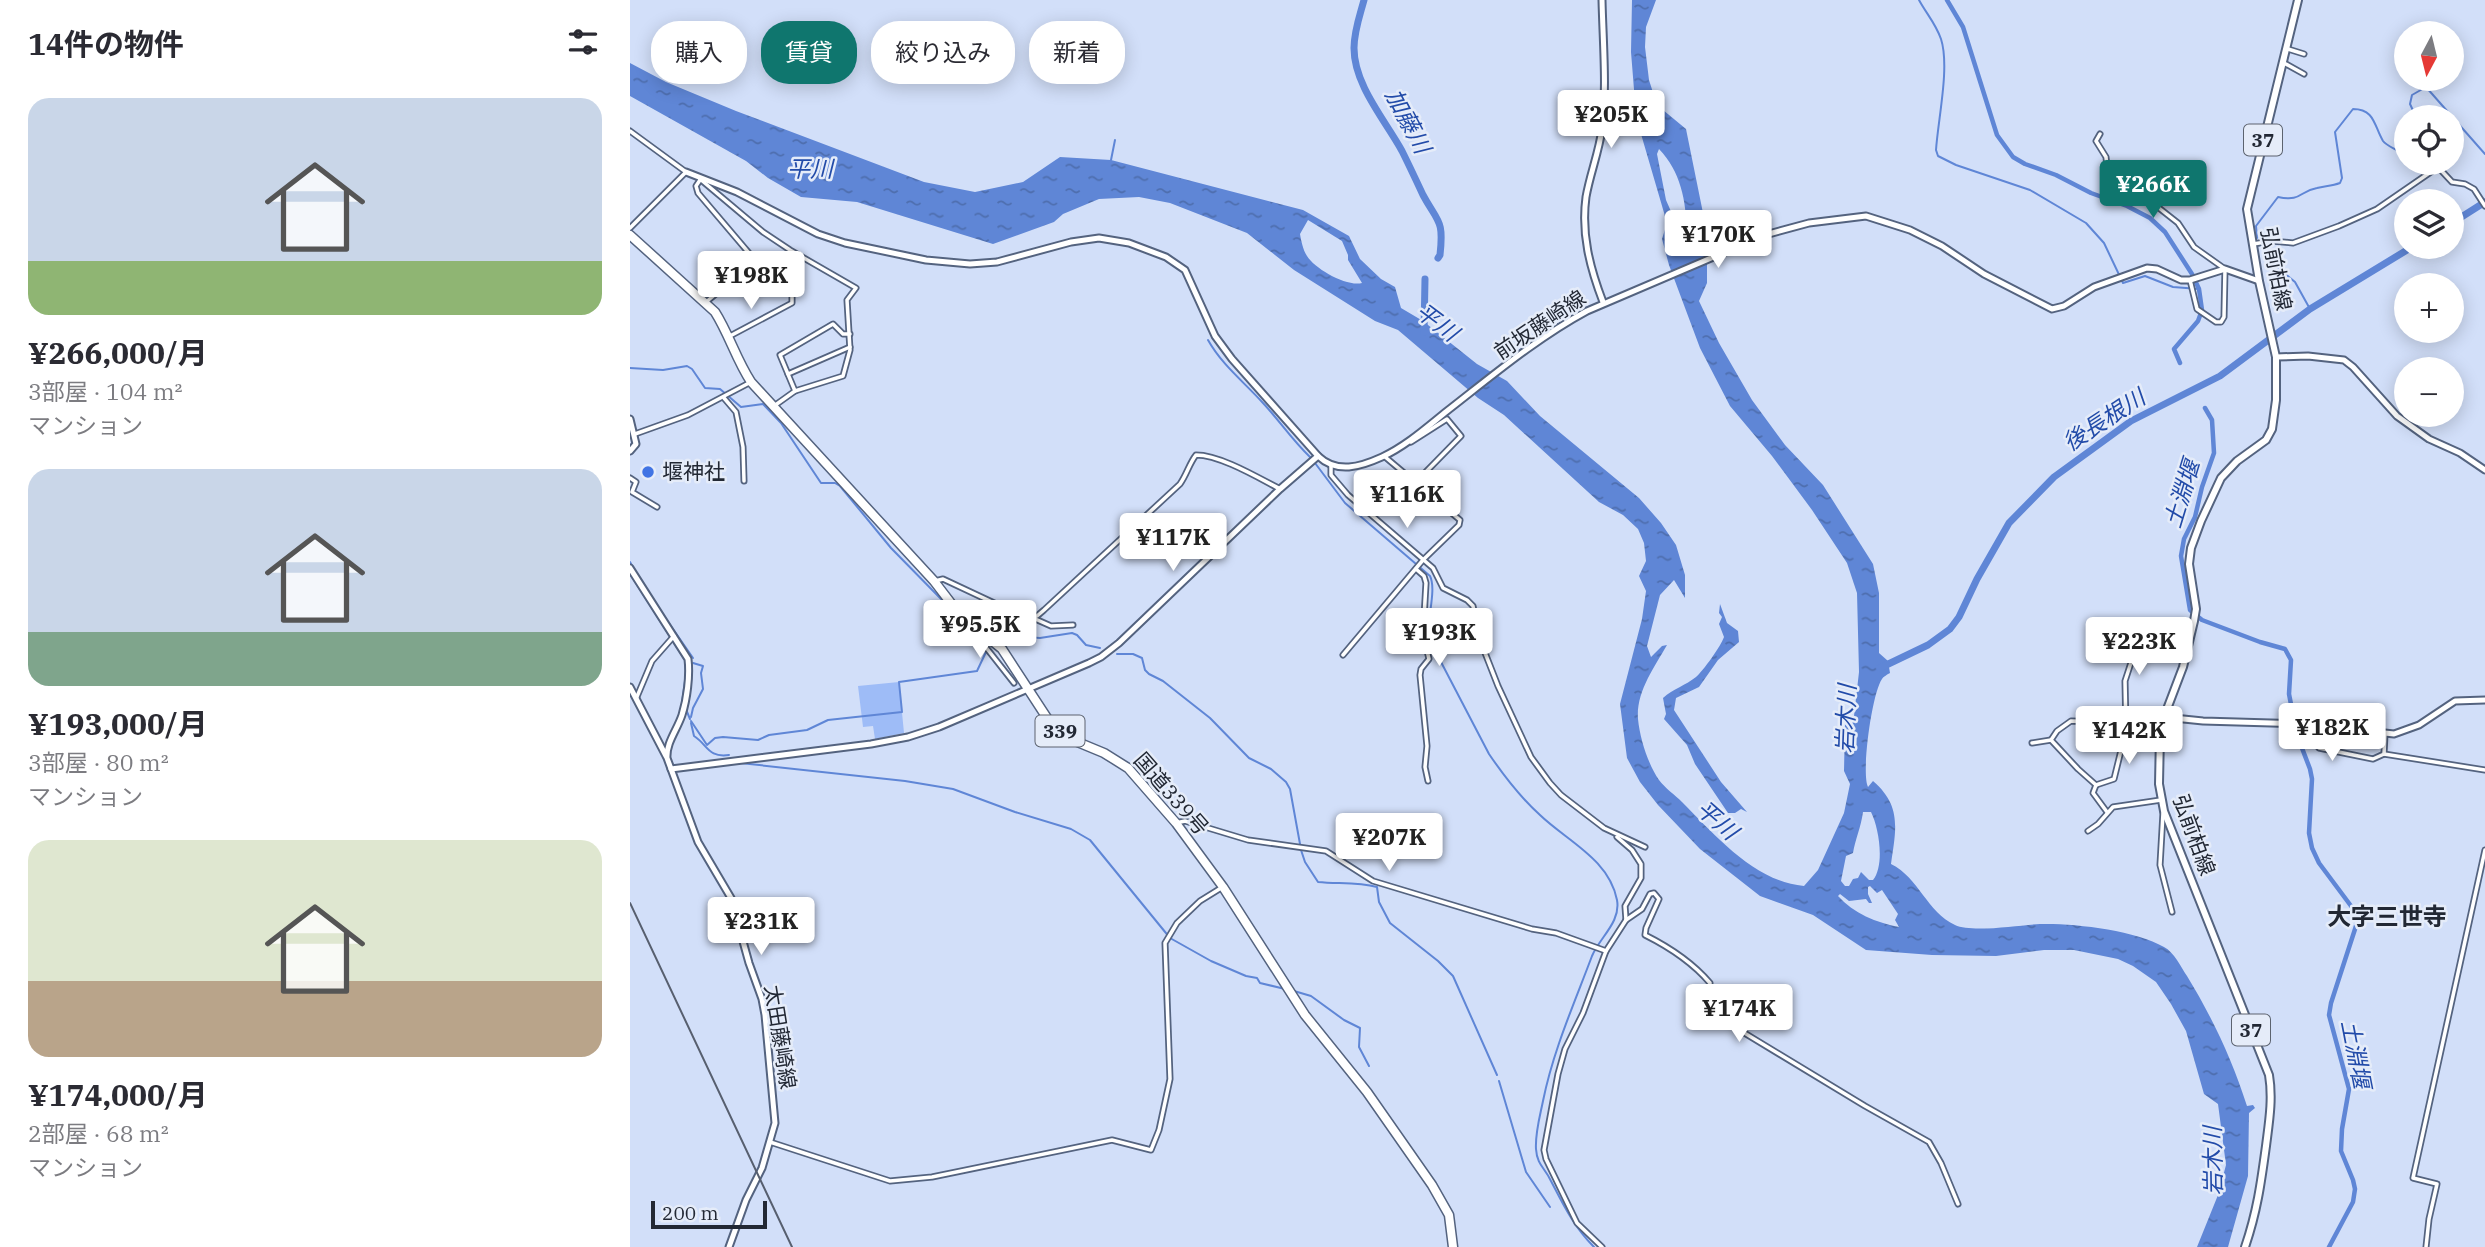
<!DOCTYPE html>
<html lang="ja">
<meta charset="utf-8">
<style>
:root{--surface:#fff;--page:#f2f2f3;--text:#2b2b33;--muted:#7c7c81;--accent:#0f766e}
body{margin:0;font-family:"IBM Plex Serif","Noto Sans JP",serif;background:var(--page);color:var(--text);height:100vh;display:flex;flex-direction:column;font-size:26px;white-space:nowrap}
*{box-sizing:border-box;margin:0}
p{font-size:23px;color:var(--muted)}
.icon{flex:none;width:38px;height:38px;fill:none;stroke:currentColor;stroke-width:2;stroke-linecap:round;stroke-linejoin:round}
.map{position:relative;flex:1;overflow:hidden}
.drawer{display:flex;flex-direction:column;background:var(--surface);width:630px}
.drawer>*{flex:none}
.banner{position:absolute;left:21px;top:21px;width:665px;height:63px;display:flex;gap:14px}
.needle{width:46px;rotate:187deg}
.tools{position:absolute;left:1764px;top:21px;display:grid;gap:14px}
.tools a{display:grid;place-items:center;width:70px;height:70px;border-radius:50%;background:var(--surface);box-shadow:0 4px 18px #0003;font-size:35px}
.scale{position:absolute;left:21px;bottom:18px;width:116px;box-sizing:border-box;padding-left:7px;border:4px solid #222834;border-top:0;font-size:19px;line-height:24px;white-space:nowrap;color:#222834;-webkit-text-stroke:5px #e5ecf9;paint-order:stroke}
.price{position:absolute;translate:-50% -60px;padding:0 16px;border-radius:7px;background:#fff;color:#222;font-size:23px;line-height:46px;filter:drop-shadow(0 2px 4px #0008)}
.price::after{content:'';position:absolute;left:50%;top:42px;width:21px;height:16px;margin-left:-10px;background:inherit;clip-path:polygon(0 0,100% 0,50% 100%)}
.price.selected{background:var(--accent);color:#fff}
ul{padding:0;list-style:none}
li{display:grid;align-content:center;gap:14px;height:371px;padding:0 28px}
li span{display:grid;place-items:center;height:217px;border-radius:21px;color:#555}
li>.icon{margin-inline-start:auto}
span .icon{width:126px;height:126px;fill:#fffc;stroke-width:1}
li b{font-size:30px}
h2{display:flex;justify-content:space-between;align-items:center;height:84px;padding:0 28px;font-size:30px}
.pill{padding:0 24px;border-radius:28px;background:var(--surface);box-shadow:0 4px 18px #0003;font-size:24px;line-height:63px}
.pill.selected{background:var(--accent);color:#fff}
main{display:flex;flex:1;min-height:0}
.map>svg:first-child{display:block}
.park{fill:#9ebcf7}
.water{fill:url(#water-ripples);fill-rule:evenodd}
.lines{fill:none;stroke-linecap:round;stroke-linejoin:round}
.stream{stroke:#5f86d6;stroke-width:2}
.canal{stroke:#5f86d6;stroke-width:4.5}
.river{stroke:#5f86d6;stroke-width:7}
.street-casing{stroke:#54637f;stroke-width:7}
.secondary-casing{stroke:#54637f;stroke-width:9}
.primary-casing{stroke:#54637f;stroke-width:10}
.highway-casing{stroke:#54637f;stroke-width:11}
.street{stroke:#fff;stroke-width:3.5}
.secondary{stroke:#fff;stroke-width:5}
.primary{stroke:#fff;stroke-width:6}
.highway{stroke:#fff;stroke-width:8}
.rail{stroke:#575f6f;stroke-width:2}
.poi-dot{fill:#4174e4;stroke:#e5ecf9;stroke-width:2.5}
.labels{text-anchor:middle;stroke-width:5;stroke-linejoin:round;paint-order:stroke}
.shield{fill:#e5ecf9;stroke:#5c636f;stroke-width:2}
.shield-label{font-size:19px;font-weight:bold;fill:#222834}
.street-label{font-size:21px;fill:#222834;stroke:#e5ecf9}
.poi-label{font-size:21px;fill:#222834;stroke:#e5ecf9;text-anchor:start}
.water-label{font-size:23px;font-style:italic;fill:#224ba9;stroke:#e5ecf9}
.quarter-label{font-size:24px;font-weight:bold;fill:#222834;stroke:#e5ecf9}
</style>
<main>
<section class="drawer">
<h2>14件の物件<svg class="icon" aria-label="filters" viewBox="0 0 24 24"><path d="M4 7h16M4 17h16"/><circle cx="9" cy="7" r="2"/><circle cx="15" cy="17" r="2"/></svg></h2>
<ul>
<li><span style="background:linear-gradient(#c9d6e8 75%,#8fb573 0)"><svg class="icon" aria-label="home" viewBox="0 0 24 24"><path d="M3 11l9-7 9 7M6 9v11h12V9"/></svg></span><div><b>¥266,000/月</b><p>3部屋 · 104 m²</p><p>マンション</p></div></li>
<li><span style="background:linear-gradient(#c9d6e8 75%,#7fa58c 0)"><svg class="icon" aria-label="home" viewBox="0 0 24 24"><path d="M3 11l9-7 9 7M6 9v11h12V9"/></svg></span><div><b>¥193,000/月</b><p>3部屋 · 80 m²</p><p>マンション</p></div></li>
<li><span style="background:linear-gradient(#dfe7d0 65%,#b9a48a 0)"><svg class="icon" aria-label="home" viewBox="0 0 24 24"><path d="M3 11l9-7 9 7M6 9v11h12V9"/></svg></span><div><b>¥174,000/月</b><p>2部屋 · 68 m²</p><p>マンション</p></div></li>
</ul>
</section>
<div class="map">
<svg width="1855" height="1247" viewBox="0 0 1855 1247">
<defs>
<pattern id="water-ripples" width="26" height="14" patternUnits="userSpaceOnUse" patternTransform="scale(1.75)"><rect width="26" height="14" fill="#5f86d6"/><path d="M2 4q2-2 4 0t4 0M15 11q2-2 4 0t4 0" fill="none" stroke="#4e6eae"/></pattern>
</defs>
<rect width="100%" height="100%" fill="#d2dff9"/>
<path class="park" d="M269,682L274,733L245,739L243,726L233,727L228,686Z"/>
<g class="water">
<path d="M1002,0H1026L1016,27L1015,47L1019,80L1027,105L1056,129L1073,213L1077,255V283L1069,301L1089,343L1122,400L1155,445L1193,485L1243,564L1249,593V653L1258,661L1260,673C1258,674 1253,677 1252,679C1242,693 1231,773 1238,787L1243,781C1272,806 1266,829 1261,864C1289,878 1297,912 1325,925C1342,933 1390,925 1410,924C1443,923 1505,930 1534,947C1544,952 1551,967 1557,976C1582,1017 1602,1059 1617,1106L1623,1105L1625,1108L1619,1113L1618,1176L1598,1247H1567L1588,1195L1596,1165L1588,1104L1574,1094L1556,1031L1541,1004L1526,982L1503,966L1488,959L1444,950H1414L1366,956L1302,955L1236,950L1183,915L1130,896L1070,849L1028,805L1010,782L997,758L990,704L1012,619L1016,591L1009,576L1016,561L1014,543L1008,529L993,515L969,502L874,415L848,398L768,330L745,321L664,270L617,233L540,203L509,197L469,199L433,214L424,222L363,244L227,202L171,197L138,178L116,161L0,96V63L36,82L106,111L294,182L345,192L393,182L430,157L481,160L673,210L719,236L730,259L751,279L765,287L771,308L793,321L847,364L877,381L910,416L1009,498L1031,523L1046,545L1055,575V598L1044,580L1030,595L1017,646L1021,657L1032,646L1037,645C1024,668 1006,692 1008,719C1010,739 1018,764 1029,780C1035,788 1045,795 1052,802C1085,835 1125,882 1174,886L1188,870L1214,813L1220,784L1214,771L1215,725L1224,716L1229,672L1227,593L1217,563L1182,510L1142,456L1100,406L1070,348L1039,265L1032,239L1037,223L1011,134L1005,102L1001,52ZM1029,149C1054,175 1058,211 1056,246L1036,200L1027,154ZM678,220L712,241L718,255V260L732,283C717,287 685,269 677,256C673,250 671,240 670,234ZM1233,812H1241C1249,828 1255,865 1243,880H1239L1231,872L1228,878L1223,879L1219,886H1215L1211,881L1216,856L1223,853C1225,840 1231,827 1233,812ZM1240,886L1247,893L1252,890L1268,914L1265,920L1269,927C1247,923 1223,913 1208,896L1210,894L1219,901L1236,899L1239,903H1242L1238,894V887Z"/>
<path d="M1090,604L1097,623L1108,631L1109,642L1088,660L1069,687L1046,698L1044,710L1091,782L1117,812L1111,809L1105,813H1098L1065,764L1057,745L1034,719L1036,714L1033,698C1043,689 1056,685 1066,677C1073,671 1091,646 1094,637L1089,624L1092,617L1089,613Z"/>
</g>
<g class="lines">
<g class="stream">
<path d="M1289,0C1296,13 1306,24 1311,39C1320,67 1308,119 1306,150L1308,156L1326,165L1400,190L1456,223L1474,243L1493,283L1515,276L1543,287L1569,289"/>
<path d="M1786,117L1780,104L1782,95L1796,87L1855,154"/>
<path d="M481,160L485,140"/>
<path d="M1627,238L1626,226L1648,197C1672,202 1669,191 1687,188C1695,186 1702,186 1710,183L1712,178L1705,132L1723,109C1745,109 1744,126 1753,141C1756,145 1763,148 1768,151L1776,148"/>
<path d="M1633,244L1648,268L1665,282L1680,309"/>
<path d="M578,340C592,365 614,382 633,403C649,420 662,440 680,457"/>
<path d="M0,368L33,370L57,366L62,369L75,388L90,389L111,407L133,404L151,423L191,483H205L210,486L261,548L313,601L325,624L346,643L348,642"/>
<path d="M685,463L715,503L800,576C807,590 796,621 799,639L859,754C874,776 890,797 910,815C937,841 979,859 987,900C991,922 970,937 962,956C944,1004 923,1051 913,1101C910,1116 905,1133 906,1149C907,1165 915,1168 921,1181C934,1206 944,1227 964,1247"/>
<path d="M0,562L6,573"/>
<path d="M0,574L55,660L56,665"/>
<path d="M34,616L63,658"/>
<path d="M360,633L366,639"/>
<path d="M372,645L384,636L410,638L442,633L447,635L456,645L470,648"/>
<path d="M487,654H503L512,658L515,670L519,674L533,681L580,718L619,758L641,769L656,782L660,789L670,844"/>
<path d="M52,703L56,674"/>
<path d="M55,707L60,719"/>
<path d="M61,717L63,708L73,689L71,673L73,666L63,663"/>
<path d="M61,721L77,745L85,738L93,737L128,740L139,735L177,730L198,720L272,712L269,682L347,671L356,652"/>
<path d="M61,723L64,736C78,745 78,758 99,755"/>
<path d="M110,763L275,781L323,789L385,812L441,829L460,840L540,938L581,961L616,976L627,978L630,983L655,989"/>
<path d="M671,850L675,862L688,882C708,884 727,882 747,887L749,902L760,923L808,961L823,976L867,1075"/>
<path d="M664,991L681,996L714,1020L730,1028L729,1047L739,1066"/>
<path d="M869,1081L896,1172L920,1207"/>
</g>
<g class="canal">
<path d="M1317,0L1333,27L1367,135L1383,157L1395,164L1426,175L1461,193L1497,206L1520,218L1535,232L1562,274L1569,289L1572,310L1568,321L1544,349L1550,363"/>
<path d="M1575,408L1582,420L1584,453L1572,487L1565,517L1554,539L1551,556L1560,610L1572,620L1630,642L1655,649L1661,660L1659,694L1667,735L1680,769L1682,779L1679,833L1682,848L1689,863L1727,914V923L1701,1003L1699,1015L1719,1089L1712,1129L1711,1151L1723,1180L1725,1189L1723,1202L1699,1247"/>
</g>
<g class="river">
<path d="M734,0C730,15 724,31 724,48C724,85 755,120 772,151C779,165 786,180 793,195C808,223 814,219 810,255L808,258"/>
<path d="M1822,223L1855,202"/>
<path d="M794,332L795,279"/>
<path d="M1250,668L1298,645L1320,629L1329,617L1347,579L1379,523L1424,477L1501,421L1590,376L1680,309L1782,247"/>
</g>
<defs>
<g id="street">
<path d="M1658,49L1674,54"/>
<path d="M1654,63L1674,74"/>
<path d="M0,131L56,172L0,228"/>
<path d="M1470,134L1466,141L1476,157L1477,167L1548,223L1564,247L1595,269L1594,317L1591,322H1586L1567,309L1560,280"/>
<path d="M70,179L133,232L160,250L226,288L217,300L220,350L213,376L165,391L144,406"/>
<path d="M70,180L66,186L68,193L130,266L148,278L162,295V303L100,336"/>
<path d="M1623,244L1642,241L1663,243L1709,226L1747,209L1808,167L1822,182L1835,184L1844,189L1855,206"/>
<path d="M76,302L126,261"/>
<path d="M158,374L220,347"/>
<path d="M165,391L150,355L203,324L213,334H220"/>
<path d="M94,398L106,412L113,447L114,481"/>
<path d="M5,434L58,415L119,383"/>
<path d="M781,442L817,419L831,436L785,483"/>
<path d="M701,466V475L718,495L803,568L813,588L837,600L843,606L850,640L868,686L901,757L920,783L931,795L974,828L1015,847"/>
<path d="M0,478L6,482L2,492L27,507"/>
<path d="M786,569L794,576L796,583L794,618L795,642L799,659L791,669L790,675L797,746L795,767L798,781"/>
<path d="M305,581L313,579L396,618L407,616L414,610L550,484C557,474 559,464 566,455C590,455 627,477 650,489"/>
<path d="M403,618L421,626L443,625"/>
<path d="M349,631L347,636L384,683"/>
<path d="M713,655L793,560L829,525L830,520L754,456"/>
<path d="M6,699L22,661L44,636"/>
<path d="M1682,725V739L1689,748L1743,759L1754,754"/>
<path d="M1755,733L1754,754L1855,770"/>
<path d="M1402,743L1421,740"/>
<path d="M1466,785L1448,769L1421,740L1427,731L1441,721L1470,722L1515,716L1534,717"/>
<path d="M1466,785L1484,779L1496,730L1495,681L1511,632"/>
<path d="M1466,785L1463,793L1477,812"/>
<path d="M1533,813L1530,865L1542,912"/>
<path d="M546,823L555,821L618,840L696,851L743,881L902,929L926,933L976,951"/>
<path d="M1458,831L1468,824L1483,807L1531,800"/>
<path d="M996,920L1012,909L1020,894L1024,893L1029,899L1016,928L1015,935C1039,947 1063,963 1080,983L1078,1005L1088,1017L1235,1106L1299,1142L1311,1163L1328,1204"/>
<path d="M140,1142L260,1181L302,1177L482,1140L521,1150L529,1130L540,1079L535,943L547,923L570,901L591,888"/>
<path d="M972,1247L947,1223L916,1159L914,1150L928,1074L935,1049L953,1013L976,951L996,920L995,906L1011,878V864L1002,850L987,837"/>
<path d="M1796,1247L1799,1219L1807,1184L1783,1178L1855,850"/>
</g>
<g id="secondary">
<path d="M972,0C973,43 977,87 972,129C969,152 960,174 956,197C951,234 960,268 973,302"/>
<path d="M56,172L107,192L188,234L215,243L296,260L340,264L367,262L441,242L469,238L499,243L536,257L555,270L585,336L602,359L688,456C707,474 730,467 752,457C776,446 797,427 817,411C862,376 907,338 957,311L1135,235L1179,223L1236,216L1280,230L1312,246L1354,274L1422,309L1434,306L1464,287L1517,268L1527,269L1551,280H1560L1595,269L1629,281"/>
<path d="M1646,357L1678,356L1714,360L1723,367L1767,416L1799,439L1830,453L1855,470"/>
<path d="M0,419L6,444L0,451"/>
<path d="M0,568L58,659C60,676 57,699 52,715C47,730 36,743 37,758L68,842L101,898L119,963L132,999L135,1015L145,1123L132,1168L116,1200L99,1247"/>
<path d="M0,687L36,756"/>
<path d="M1534,717L1573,721L1672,724L1764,734L1789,725L1825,701L1855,700"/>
<path d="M41,769L241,744L278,737L309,727L459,663L471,657L489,643L650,489L688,456"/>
</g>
<path id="primary" d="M1615,1247C1627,1212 1631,1183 1636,1146C1639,1122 1643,1099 1639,1075L1534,811L1529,784L1530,734L1534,717L1553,667L1564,621L1566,609L1559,564L1561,548L1571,521L1591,478L1607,461L1636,440L1642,429L1646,400V357L1629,281L1617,209L1668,0"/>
<path id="highway" d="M0,235L85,312C99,334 106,359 121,382L304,581L330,615L372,649L419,721L445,741L474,753L498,768L546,823L593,887L675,1015L737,1092L802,1185L819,1215L823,1247"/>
</defs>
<use href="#street" class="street-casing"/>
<use href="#secondary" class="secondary-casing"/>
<use href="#primary" class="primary-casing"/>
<use href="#highway" class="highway-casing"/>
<use href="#street" class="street"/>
<use href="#secondary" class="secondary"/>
<use href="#primary" class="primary"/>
<use href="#highway" class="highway"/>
<path class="rail" d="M0,903L162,1247"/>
</g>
<circle class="poi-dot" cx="18" cy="472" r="7"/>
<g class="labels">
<g class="shield">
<rect x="1614" y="124.5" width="38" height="31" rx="5"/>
<rect x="405.5" y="715.5" width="49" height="31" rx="5"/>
<rect x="1602" y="1014.5" width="38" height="31" rx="5"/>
</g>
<g class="shield-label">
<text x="1633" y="147">37</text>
<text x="430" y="738">339</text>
<text x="1621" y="1037">37</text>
</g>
<g class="street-label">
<text transform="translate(1646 269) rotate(79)" y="7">弘前柏線</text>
<text transform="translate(910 325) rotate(-34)" y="7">前坂藤崎線</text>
<text transform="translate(541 794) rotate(49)" y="7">国道339号</text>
<text transform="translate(1564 835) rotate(70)" y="7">弘前柏線</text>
<text transform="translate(150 1037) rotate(81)" y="7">太田藤崎線</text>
</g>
<g class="poi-label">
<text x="32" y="479">堰神社</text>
</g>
<g class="water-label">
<text transform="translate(778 121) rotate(62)" y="8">加藤川</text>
<text x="180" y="177">平川</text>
<text transform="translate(807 322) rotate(37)" y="8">平川</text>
<text transform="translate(1474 420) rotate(-33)" y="8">後長根川</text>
<text transform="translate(1552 494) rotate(-73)" y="8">土淵堰</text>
<text transform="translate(1216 719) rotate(-88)" y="8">岩木川</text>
<text transform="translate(1087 820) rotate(41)" y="8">平川</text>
<text transform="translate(1726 1054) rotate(79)" y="8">土淵堰</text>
<text transform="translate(1583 1161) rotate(-91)" y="8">岩木川</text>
</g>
<g class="quarter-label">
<text x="1757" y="925">大字三世寺</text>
</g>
</g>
</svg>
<div class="tools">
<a><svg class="needle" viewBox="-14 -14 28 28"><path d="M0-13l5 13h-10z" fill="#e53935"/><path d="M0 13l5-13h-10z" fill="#7c7c81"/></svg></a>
<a><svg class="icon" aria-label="locate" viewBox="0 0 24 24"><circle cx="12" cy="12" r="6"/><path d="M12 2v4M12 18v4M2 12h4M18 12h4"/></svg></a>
<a><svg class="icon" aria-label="layers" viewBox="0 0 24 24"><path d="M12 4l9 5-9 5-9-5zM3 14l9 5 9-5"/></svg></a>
<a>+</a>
<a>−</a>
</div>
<div class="scale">200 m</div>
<b class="price" style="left:981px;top:150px">¥205K</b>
<b class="price selected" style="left:1523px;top:220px">¥266K</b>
<b class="price" style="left:1088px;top:270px">¥170K</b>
<b class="price" style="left:121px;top:311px">¥198K</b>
<b class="price" style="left:777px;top:530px">¥116K</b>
<b class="price" style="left:543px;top:573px">¥117K</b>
<b class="price" style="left:350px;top:660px">¥95.5K</b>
<b class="price" style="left:809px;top:668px">¥193K</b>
<b class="price" style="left:1509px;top:677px">¥223K</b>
<b class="price" style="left:1702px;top:763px">¥182K</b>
<b class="price" style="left:1499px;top:766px">¥142K</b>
<b class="price" style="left:759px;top:873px">¥207K</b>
<b class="price" style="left:131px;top:957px">¥231K</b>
<b class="price" style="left:1109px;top:1044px">¥174K</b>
<div class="banner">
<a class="pill">購入</a>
<a class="pill selected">賃貸</a>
<a class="pill">絞り込み</a>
<a class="pill">新着</a>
</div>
</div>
</main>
